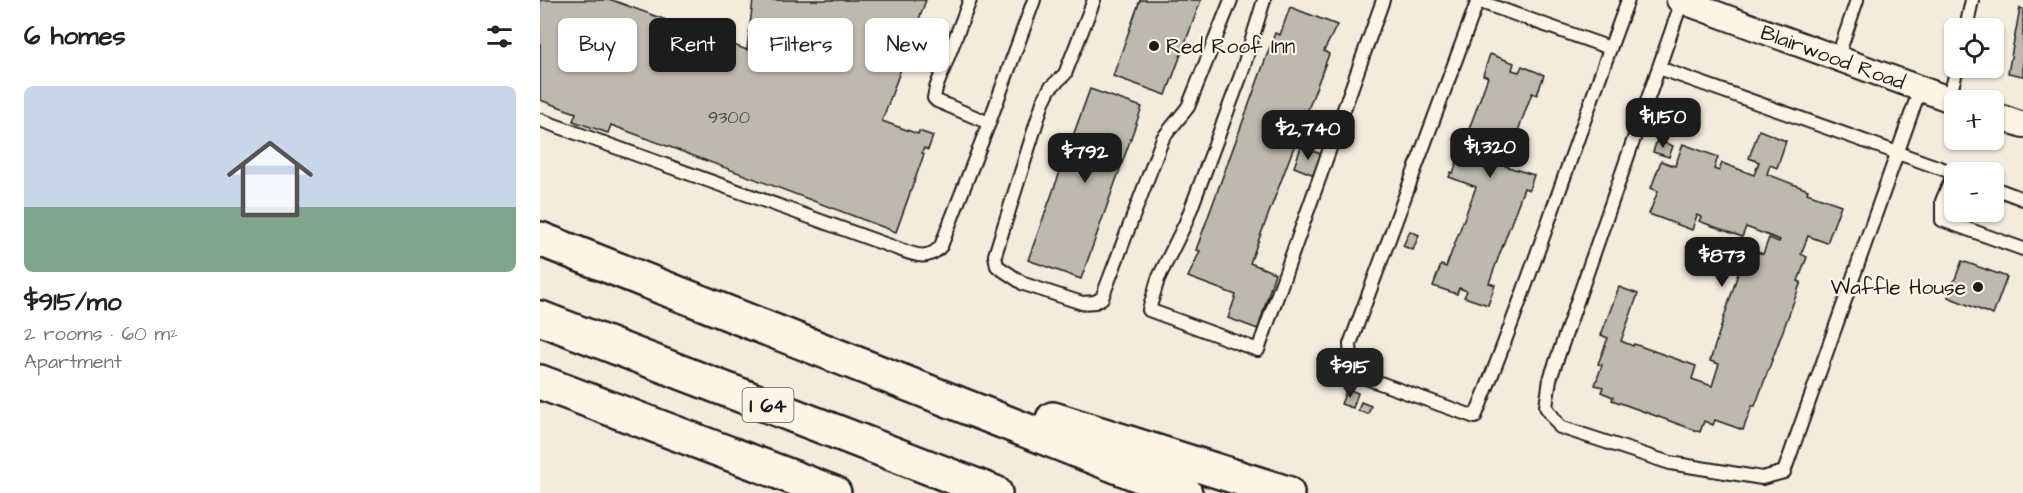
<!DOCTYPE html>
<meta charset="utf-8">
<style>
:root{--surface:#fff;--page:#f2f2f2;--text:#222;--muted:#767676;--line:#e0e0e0;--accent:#1c1c1c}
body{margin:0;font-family:"Architects Daughter",sans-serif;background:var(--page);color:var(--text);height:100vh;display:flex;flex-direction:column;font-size:22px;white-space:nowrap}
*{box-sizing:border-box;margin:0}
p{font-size:20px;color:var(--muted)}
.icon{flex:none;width:33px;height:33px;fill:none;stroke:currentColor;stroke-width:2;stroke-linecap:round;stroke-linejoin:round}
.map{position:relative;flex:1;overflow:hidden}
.sheet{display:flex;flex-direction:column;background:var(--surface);width:540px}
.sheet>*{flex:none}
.banner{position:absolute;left:18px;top:18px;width:570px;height:54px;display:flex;gap:12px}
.fabs{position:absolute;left:1404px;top:18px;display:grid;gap:12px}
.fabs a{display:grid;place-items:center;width:60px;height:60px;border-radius:9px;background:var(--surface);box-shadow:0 2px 4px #0004;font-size:30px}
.price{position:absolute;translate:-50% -51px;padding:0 14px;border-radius:12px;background:var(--accent);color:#fff;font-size:20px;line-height:39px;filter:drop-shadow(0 2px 3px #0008)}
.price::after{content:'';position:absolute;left:50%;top:36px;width:18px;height:14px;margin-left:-9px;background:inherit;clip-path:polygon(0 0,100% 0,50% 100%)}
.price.selected{background:#222;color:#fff}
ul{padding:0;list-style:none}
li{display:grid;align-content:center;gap:12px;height:318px;padding:0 24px}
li+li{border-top:2px solid var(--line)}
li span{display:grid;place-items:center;height:186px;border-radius:9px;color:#555}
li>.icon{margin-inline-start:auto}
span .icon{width:108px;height:108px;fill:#fffc;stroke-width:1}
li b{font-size:26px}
h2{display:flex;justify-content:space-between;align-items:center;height:72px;padding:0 24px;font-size:26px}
.tag{padding:0 21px;border-radius:9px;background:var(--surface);box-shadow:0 2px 4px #0004;font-size:21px;line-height:54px}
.tag.selected{background:var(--accent);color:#fff}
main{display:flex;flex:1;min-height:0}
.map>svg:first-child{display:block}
.building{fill:#beb9ae;stroke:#1c1c1c;stroke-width:1.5}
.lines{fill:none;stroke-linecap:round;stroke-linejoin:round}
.lane-casing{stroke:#1c1c1c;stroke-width:16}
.street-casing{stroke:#1c1c1c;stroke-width:28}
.highway-casing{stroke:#1c1c1c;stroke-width:38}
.lane{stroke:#fcf5e5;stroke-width:12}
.street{stroke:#fcf5e5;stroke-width:24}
.highway{stroke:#fcf5e5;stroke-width:33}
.poi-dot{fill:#1c1c1c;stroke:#fcf5e5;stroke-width:2}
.labels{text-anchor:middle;stroke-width:4.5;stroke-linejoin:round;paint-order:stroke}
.number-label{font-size:18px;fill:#444340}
.shield{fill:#fcf5e5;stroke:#5f5d58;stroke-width:1.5}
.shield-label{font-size:20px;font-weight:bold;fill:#1c1c1c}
.poi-label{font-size:21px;fill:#1c1c1c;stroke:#fcf5e5;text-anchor:start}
.street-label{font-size:21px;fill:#1c1c1c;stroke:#fcf5e5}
</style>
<main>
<section class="sheet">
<h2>6 homes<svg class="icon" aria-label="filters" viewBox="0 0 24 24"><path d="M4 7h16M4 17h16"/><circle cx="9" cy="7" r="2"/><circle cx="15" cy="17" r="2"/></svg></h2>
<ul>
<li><span style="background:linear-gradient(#c9d6e8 65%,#7fa58c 0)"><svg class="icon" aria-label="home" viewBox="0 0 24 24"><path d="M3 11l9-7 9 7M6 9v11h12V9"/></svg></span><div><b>$915/mo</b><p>2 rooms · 60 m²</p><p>Apartment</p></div></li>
</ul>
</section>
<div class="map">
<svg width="1483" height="493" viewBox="0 0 1483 493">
<rect width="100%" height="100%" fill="#f3ecdd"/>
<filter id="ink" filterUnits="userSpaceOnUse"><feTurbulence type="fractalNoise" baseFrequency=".0167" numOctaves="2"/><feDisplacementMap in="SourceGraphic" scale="12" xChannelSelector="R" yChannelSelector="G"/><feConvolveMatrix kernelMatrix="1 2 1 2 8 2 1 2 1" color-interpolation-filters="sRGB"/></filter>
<g filter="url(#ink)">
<g class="building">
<path d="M0,0H72L207,50L213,0H386L342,121L378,134L379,131L393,136L388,150L384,148L382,153L384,154L356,232L71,125L68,133L33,121L36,113L0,100Z"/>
<path d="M600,0H661L626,95L573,76Z"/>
<path d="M750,7L797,25L784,51L789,54L710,263L735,273L718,329L688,318L696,295L648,277L660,251L656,250L735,33L740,35Z"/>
<path d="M1480,8L1483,9V76L1468,73Z"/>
<path d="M950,54L974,63L972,70L979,72L982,66L1004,75L997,95L992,93L965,166L994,175L989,190L984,188L949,283L955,285L948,305L924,297L927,291L919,288L917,294L893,286L901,265L906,267L936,187L909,177L911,172L913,173L948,77L943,75Z"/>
<path d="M550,89L602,107L541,279L488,260Z"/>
<path d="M1219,130L1246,141L1237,168L1230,165L1227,174L1268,190L1267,193L1301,205L1287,243L1268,236L1261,254L1267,257L1258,281L1261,282L1215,406H1212L1203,430L1175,420L1173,425L1164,421L1160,432L1072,400L1073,397L1061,392L1063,387L1055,385L1062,365L1058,364L1068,338L1061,335L1079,287L1098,294L1081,341L1093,346L1094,344L1156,366L1152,379L1172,386L1179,364L1170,361L1202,261L1207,263L1211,250L1223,254L1229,238L1239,242L1240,240L1206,227L1202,237L1159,221L1161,217L1157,215L1152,230L1109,214L1118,191L1111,188L1121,161L1135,166L1143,144L1178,157L1174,169L1179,171L1182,163L1214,175L1219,162L1209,158Z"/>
<path d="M1117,140L1133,146L1129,157L1113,152Z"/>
<path d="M761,147L781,154L774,175L754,167Z"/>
<path d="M870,231L879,235L873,250L863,246Z"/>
<path d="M1422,261L1467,277L1453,315L1408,297Z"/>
<path d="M807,389L818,393L813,408L801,404Z"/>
<path d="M821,402L831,406L828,414L818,411Z"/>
</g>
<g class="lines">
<defs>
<g id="lane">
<path d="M430,0L396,88L394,98L397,101L449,123L494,0"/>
<path d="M554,0L525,74L510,88L503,102L455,255L457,266L484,284L542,303L555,302L562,298L623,138L648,107L691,0"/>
<path d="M724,0L701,75L646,222L618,279L609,310L718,350L843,0"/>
<path d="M938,0L810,344L812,373L935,417C991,280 1036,138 1088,0"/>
<path d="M938,1L1070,48"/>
<path d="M1142,1L1010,379L1006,407L1020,427L1130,463L1222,478L1244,472L1380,89"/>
<path d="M1426,28L1432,0"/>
<path d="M1297,59L1317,0"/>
<path d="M1119,68L1414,173"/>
<path d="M1409,99L1417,68"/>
<path d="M0,120L353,247C371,253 387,263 401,246L449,123"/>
<path d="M1414,173L1402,201V220L1483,249"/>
<path d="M1454,188L1483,199"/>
</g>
<g id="street">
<path d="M1139,0L1414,101"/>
<path d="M1454,115L1483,125"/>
</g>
<g id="highway">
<path d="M0,239L645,493"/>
<path d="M0,318L455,493"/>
<path d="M0,382L294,493"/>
<path d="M513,419L747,493"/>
</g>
</defs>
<use href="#lane" class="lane-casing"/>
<use href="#street" class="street-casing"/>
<use href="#highway" class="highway-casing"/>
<use href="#lane" class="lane"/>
<use href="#street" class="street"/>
<use href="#highway" class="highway"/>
</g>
</g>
<g class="poi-dot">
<circle cx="614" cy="46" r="6"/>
<circle cx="1438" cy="287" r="6"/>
</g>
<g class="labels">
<g class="number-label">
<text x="189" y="123">9300</text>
</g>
<rect class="shield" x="202.5" y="388" width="51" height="34" rx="4.5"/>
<g class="shield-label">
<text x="228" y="412">I 64</text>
</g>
<g class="poi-label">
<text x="626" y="53">Red Roof Inn</text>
<text x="1426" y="294" text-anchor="end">Waffle House</text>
</g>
<g class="street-label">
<text transform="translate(1293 57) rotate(20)" y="7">Blairwood Road</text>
</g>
</g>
</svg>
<div class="fabs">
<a><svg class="icon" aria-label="locate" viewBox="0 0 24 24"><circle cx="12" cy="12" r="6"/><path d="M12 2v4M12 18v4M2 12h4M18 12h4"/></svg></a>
<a>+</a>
<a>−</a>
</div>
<b class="price" style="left:1123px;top:149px">$1,150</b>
<b class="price" style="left:768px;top:161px">$2,740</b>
<b class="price" style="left:950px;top:179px">$1,320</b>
<b class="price" style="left:545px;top:184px">$792</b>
<b class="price" style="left:1182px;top:288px">$873</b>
<b class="price selected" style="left:810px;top:399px">$915</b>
<div class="banner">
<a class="tag">Buy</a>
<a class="tag selected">Rent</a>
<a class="tag">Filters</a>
<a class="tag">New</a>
</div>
</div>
</main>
